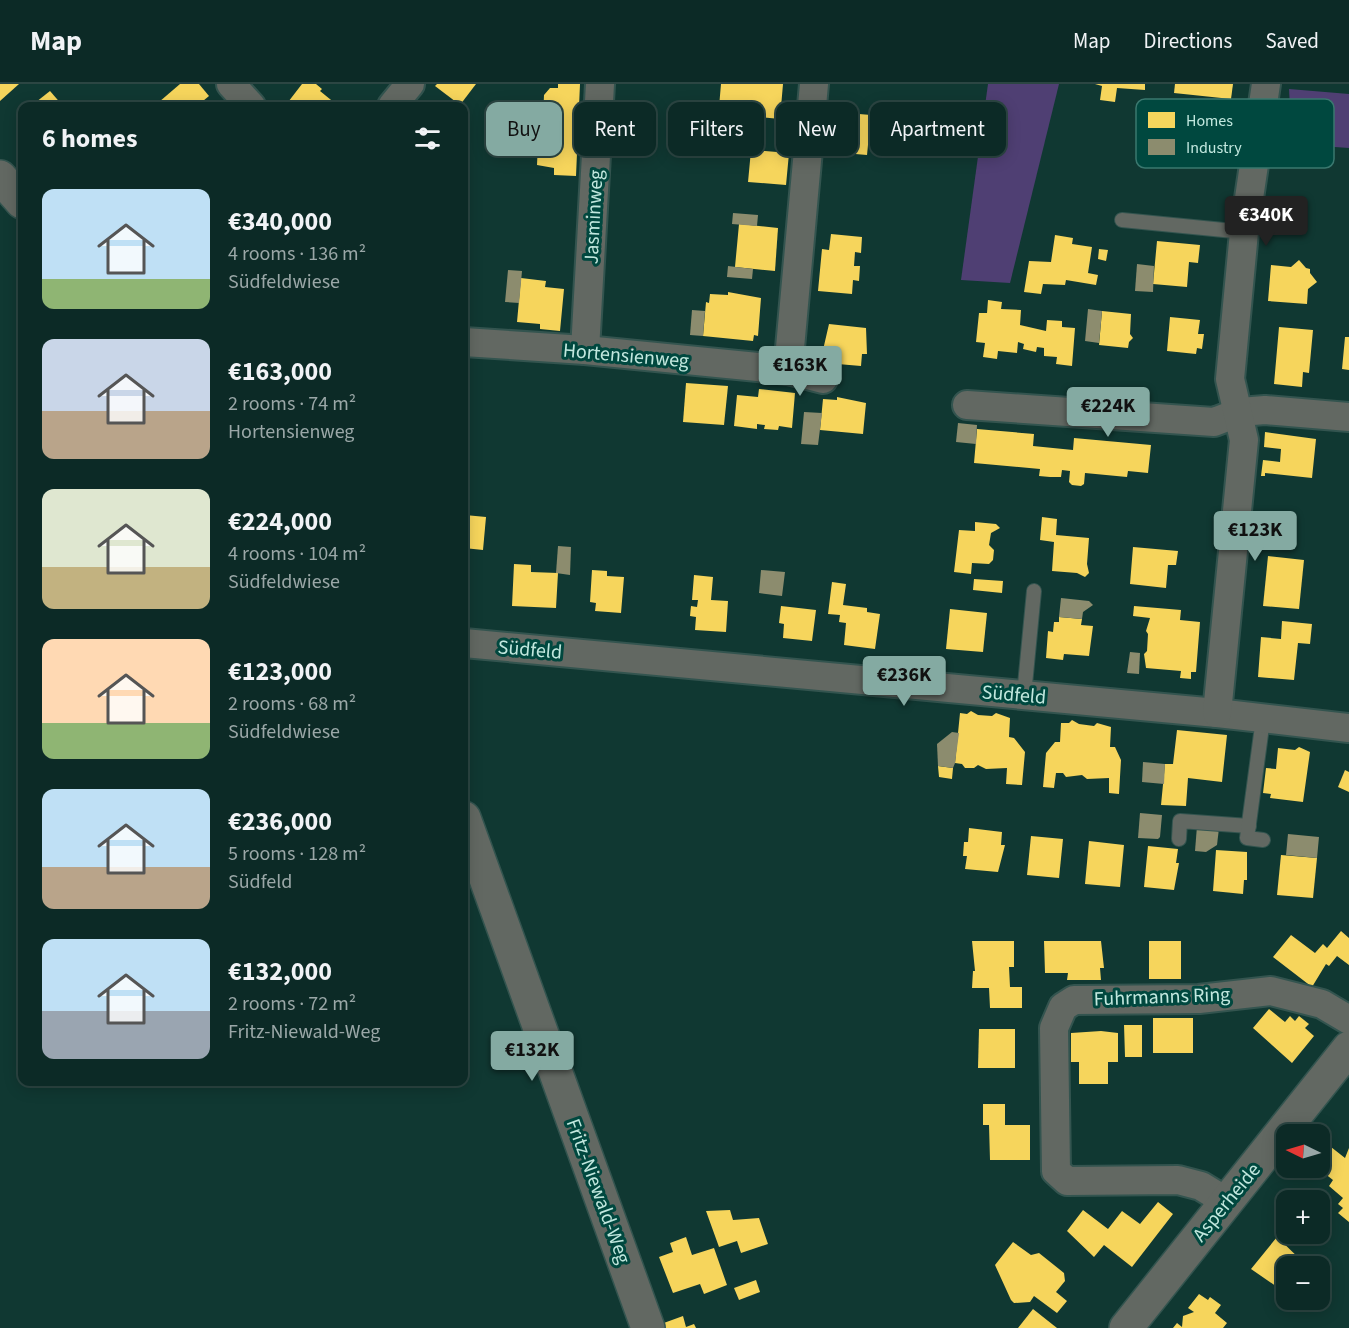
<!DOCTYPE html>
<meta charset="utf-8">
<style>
:root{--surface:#0c2a26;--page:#1a3632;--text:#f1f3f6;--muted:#9aa7a7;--line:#2c4643;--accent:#84aaa2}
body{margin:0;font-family:"Source Sans 3",sans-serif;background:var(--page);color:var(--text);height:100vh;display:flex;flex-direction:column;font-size:22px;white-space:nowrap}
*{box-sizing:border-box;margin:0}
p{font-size:20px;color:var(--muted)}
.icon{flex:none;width:33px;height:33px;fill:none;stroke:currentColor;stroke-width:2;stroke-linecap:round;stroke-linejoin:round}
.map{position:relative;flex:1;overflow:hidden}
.details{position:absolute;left:18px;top:18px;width:450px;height:984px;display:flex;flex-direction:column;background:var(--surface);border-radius:12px;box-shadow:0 3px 15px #0003,0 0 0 2px var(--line)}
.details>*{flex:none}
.top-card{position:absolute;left:486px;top:18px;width:570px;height:54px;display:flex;gap:12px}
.needle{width:39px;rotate:275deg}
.fabs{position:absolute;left:1276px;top:1040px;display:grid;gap:12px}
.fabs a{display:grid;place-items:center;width:54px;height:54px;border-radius:12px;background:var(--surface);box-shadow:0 3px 15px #0003,0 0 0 2px var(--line);font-size:30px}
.price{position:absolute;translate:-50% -51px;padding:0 14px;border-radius:6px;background:var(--accent);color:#111;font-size:20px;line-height:39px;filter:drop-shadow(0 2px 3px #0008)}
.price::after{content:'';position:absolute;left:50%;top:36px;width:18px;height:14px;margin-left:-9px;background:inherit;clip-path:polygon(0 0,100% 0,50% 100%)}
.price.on{background:#222;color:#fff}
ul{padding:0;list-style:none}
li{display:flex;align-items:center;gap:18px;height:150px;padding:0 24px}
li span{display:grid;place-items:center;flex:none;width:168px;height:120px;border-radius:12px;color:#555}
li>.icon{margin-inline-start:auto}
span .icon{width:72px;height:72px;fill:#fffc;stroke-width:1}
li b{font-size:26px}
h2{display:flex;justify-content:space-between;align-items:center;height:72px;padding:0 24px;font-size:26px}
.tag{padding:0 21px;border-radius:12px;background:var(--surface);box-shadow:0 3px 15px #0003,0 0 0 2px var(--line);font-size:21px;line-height:54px}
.tag.on{background:var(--accent);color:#111}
header{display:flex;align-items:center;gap:36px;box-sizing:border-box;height:84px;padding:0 30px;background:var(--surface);border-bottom:2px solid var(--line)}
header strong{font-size:28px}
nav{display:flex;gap:33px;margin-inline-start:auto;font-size:21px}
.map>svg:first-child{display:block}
.green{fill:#4f3f73}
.homes{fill:#f6d55c}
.industry{fill:#8c8c6e}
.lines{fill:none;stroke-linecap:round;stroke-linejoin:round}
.service-casing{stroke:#33544f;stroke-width:16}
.minor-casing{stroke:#33544f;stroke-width:32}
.tertiary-casing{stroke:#33544f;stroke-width:36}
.service{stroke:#626862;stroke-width:14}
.minor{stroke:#626862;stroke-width:28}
.tertiary{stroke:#626862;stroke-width:33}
.labels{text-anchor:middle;stroke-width:6;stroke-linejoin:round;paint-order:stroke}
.street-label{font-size:20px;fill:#c2e8df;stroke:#00483f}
.key{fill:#00483f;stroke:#3a786f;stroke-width:1.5}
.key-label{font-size:16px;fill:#c2e8df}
</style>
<header>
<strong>Map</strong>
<nav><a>Map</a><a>Directions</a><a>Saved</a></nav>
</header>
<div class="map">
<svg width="1349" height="1244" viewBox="0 0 1349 1244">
<rect width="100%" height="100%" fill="#103832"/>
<g class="green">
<path d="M988,0H1059L1010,199L961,196Z"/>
<path d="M1289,5L1349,10V64L1292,60Z"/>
</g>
<g class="homes">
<path d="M0,0H19L0,17Z"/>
<path d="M180,0H199L209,12L197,22H163L159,18Z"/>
<path d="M302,0H316L322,5L320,7L336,20L334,22H285Z"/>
<path d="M437,0H476L460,21L435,2Z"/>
<path d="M558,0H580L576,92L554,91V84L537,81L538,58H542L544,11L550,4H558Z"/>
<path d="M721,0H783L780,35L748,32L749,25L719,23Z"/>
<path d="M1095,0H1145V6L1117,4L1115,18L1100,16L1102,2Z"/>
<path d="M1175,0H1233L1231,15L1174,9Z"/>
<path d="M50,7L63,22H31Z"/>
<path d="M835,28L871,31L867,71L832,68Z"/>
<path d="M751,66L789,69L786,101L748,98Z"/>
<path d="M739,140L778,144L775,187L735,183Z"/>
<path d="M831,150L862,153L861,169L855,168L854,182H860L859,197L853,196L852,210L818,207L822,165L829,166Z"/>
<path d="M1055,151L1073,154L1072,160L1092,163L1088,189L1098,191L1096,201L1066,196L1065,201L1043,200L1041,210L1024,208L1029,177L1051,178Z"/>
<path d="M1157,157L1200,161L1198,179L1189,178L1187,203L1153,200Z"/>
<path d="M1099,165L1108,166L1106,177L1098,175Z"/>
<path d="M1299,176L1306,184L1310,185V189L1317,198L1308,205L1307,220L1268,217L1271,181L1291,183Z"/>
<path d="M521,194L546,197L545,203L564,205L560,247L540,245V240L517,238Z"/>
<path d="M728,208L761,214L758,252L754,251L753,257L703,252L706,218L709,219L710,210L728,211Z"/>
<path d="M988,216L1002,218L1001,225L1021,226L1020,241L1046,247L1047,236L1062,237V243L1075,244L1072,282L1056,280L1057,273L1044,272V264L1037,263L1036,268L1023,265L1024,260L1018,258L1017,269L998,267L997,275L983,273L985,259L976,258L979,229H987Z"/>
<path d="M1102,227L1131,230L1130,250L1133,254L1129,258L1128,264L1099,261Z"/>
<path d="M1170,233L1200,236L1198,250H1204L1202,265L1197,264L1196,270L1167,267Z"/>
<path d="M829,240L866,244L867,270H862L861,282L826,279L827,267L823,266Z"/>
<path d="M1279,243L1313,246L1309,289L1303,288L1302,303L1274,300Z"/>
<path d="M1345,253H1349V286L1342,285Z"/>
<path d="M686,299L728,302L724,341L683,338Z"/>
<path d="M759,305L795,309L792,344L779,342L778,346L764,345L765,341L757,340V345L734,342L737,311L758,313Z"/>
<path d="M837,313L866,319L863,350L820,346L823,315L837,316Z"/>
<path d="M977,345L1034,350L1033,362L1073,366L1074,354L1151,361L1148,389L1128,387L1127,393L1085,389L1084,400L1081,402L1072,401L1069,398L1070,387L1062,386L1061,393H1050L1039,392L1040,385L974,379Z"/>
<path d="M1265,348L1316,355L1312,394L1265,389V392H1261L1263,376L1280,378L1281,365L1264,363Z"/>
<path d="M465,431L486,433L483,466L464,464Z"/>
<path d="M1042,433L1057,435L1056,451L1089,454L1087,480L1089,489L1085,493L1077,489L1052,487L1054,458L1040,456Z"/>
<path d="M975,438L996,440L1000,444L991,449L989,461L994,466L993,476L989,480L972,479L971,490L954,488L959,446L975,447Z"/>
<path d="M1133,463L1178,467L1176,481H1168L1166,504L1130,500Z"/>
<path d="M1268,472L1304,476L1299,525L1263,522Z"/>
<path d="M514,480L531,481V488L558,489L556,524L512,522Z"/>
<path d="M592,486L607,487V492L624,493L621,529L595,527L596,519L590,518Z"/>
<path d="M694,491L713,493L711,516L728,517L726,548L695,546L696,533L690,532L691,522L697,523L698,516H692Z"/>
<path d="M974,495L1003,497L1002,509L973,506Z"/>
<path d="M832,498L846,500L843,521L867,524V528L880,530L875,565L844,561L846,539L839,538L840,531L828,530Z"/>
<path d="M781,522L816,526L812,557L783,554L784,540L779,539Z"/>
<path d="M1134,522L1181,526L1180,536L1200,538L1196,588H1191V595L1180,594L1181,587L1146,584L1144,570L1147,567L1148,550L1146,547L1150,534L1133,532Z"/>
<path d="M950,525L987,529L983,568L946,565Z"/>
<path d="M1059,533L1082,535L1081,541L1093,542L1089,572L1064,570L1063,576L1046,574L1048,547L1053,548L1054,538H1059Z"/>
<path d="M1282,537L1312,540L1310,560L1298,559L1294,596L1258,593L1261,553L1281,555Z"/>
<path d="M971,627L978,631L992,632L996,629L1010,634L1009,653L1014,654L1025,668L1022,701L1006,700L1007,684L986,685L978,681L974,684H965L962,680L955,679L960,629L967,630Z"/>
<path d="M1072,636L1079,640L1094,642L1097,639L1111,643L1110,663H1115L1121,676L1119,710L1109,709V694L1087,695L1082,691L1066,693L1063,689H1056L1054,704L1043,703L1046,669L1055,658H1060L1061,639H1069Z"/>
<path d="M1177,646L1227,651L1222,698L1188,694L1186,722L1161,721L1165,680H1173Z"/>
<path d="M1299,663L1310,668L1303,718L1270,714L1271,710L1263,709L1266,684L1276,685L1278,664L1295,666Z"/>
<path d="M938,682L953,684L952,695L939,693Z"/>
<path d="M1345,686L1349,688V708L1338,703Z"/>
<path d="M969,744L1002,748L1001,761H1005L998,788L965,785L967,772H963L964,758H968Z"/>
<path d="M1031,752L1063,755L1059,794L1027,791Z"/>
<path d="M1089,757L1124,761L1120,803L1085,800Z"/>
<path d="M1148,762L1178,765L1176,779H1179L1174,806L1144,803Z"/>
<path d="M1216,766L1247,768V796H1244L1243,810L1213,807Z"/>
<path d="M1281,771L1317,774L1313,814L1277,811Z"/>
<path d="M1341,847L1349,854V881L1337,872L1329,882L1326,880L1312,903L1273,873L1291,851L1315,869L1323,860L1327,864Z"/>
<path d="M972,857H1014V883H1009L1010,903H1022V924H990L989,904H972L973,887H975Z"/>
<path d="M1044,857H1101L1104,884H1100L1101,896H1067L1068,889H1045Z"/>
<rect x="1149" y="857" width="32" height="38"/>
<path d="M1269,925L1285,938L1290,932L1295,937L1299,932L1309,940L1305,944L1314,952L1292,979L1253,944Z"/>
<rect x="1153" y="934" width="40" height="35"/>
<path d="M1124,941H1142V973H1125Z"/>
<path d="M979,945H1015V984H978Z"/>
<path d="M1101,947L1118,949V978H1108V1000H1079V978H1071V949Z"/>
<path d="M983,1020H1005V1041H1030V1076H990L989,1041H983Z"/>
<path d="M1331,1063L1345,1074L1349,1064V1138L1338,1129L1343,1124L1338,1120L1343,1114L1329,1102L1333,1096L1324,1089L1328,1083L1320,1077Z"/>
<path d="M1158,1118L1173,1130L1132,1183L1104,1161L1094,1173L1067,1147L1083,1126L1108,1145L1122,1127L1140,1140Z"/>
<path d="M730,1126L733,1136L759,1134L768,1160L741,1169L737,1157L719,1163L706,1127Z"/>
<path d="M686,1153L692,1171L714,1164L727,1201L704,1210L700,1200L673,1209L659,1173L673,1168L670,1159Z"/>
<path d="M1277,1153L1302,1177L1299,1182H1287V1196L1280,1205L1251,1185Z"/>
<path d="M1013,1158L1031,1171L1039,1169L1064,1189L1065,1197L1056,1208L1067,1217L1057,1229L1034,1212L1030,1218L1014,1219L1011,1216L995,1181Z"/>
<path d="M756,1196L760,1208L739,1216L734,1204Z"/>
<path d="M1199,1210L1208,1216L1210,1213L1221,1221L1215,1229L1227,1239L1223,1244H1173L1177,1239L1182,1243L1183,1232L1194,1228L1188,1224Z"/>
<path d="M1033,1225L1057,1244H1018Z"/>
<path d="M683,1232L686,1243L694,1240L696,1244H662L661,1240Z"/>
</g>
<g class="industry">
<path d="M733,129L758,131L757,142L732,140Z"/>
<path d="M1137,180L1154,182L1153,208L1135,207Z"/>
<path d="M728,182L753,185L752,195L727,193Z"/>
<path d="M508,186L522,187L519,219L505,218Z"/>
<path d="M1088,225L1102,227L1099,259L1085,257Z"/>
<path d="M692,226L705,227L703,252L690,251Z"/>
<path d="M804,328L822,329L818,361L801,360Z"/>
<path d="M958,339L977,341L976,360L956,358Z"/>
<path d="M558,462L571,463L570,491L556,489Z"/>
<path d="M761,486L785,488L782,512L759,509Z"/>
<path d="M1061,514L1089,517L1093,521L1083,528L1082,535L1059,533Z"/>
<path d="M1130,568L1140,569L1139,590L1127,589Z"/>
<path d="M952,648L959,649L955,679L953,684L938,682L937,660Z"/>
<path d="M1143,678L1165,680L1164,700L1142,698Z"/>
<path d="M1140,729L1162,731L1160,753L1158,755L1138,754Z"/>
<path d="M1197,742L1219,744L1217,761L1206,768L1195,767Z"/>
<path d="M1288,750L1319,753L1317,774L1286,771Z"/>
</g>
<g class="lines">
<defs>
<g id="service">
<path d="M1122,136L1244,148"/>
<path d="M1024,611L1034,507"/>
<path d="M1179,755L1180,737L1249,742"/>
<path d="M1263,756L1247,754L1263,635"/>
</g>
<g id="minor">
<path d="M231,0L251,22"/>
<path d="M392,22L410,0"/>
<path d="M464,258L585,266L788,286L814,0"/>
<path d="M585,266L600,0"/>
<path d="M788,286L823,295"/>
<path d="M967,321L1214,338L1240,328L1265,326L1349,333"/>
<path d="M464,559L1217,629L1349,644"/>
<path d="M1217,629L1244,356L1230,295L1244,148L1266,0"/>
<path d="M1227,1118L1201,1102L1178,1096L1067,1097L1056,1087L1054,944L1063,923L1074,916L1199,915L1271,907L1322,920L1349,936"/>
</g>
<g id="tertiary">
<path d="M0,93L22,118"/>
<path d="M464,734L648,1244"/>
<path d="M1126,1244L1349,964"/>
</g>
</defs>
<use href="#service" class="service-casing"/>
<use href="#minor" class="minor-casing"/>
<use href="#tertiary" class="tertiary-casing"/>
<use href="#service" class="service"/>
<use href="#minor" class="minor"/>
<use href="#tertiary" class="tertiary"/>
</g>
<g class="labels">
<g class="street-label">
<text transform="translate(593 133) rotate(-87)" y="7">Jasminweg</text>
<text transform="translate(626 271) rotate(5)" y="7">Hortensienweg</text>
<text transform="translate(530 565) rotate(5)" y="7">Südfeld</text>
<text transform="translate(1014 610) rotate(5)" y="7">Südfeld</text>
<text transform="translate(1162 912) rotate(-2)" y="7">Fuhrmanns Ring</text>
<text transform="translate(599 1107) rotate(70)" y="7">Fritz-Niewald-Weg</text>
<text transform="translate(1226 1118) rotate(-51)" y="7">Asperheide</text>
</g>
</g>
<rect x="1136" y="15" width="198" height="69" rx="9" class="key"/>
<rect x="1148" y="28" width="27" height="16" fill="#f6d55c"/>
<rect x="1148" y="55" width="27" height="16" fill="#8c8c6e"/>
<g class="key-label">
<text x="1186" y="42">Homes</text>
<text x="1186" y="69">Industry</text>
</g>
</svg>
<div class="fabs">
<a><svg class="needle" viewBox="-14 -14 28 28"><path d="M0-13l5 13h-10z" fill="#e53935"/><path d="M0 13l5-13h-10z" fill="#9aa7a7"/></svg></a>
<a>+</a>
<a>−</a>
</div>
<b class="price on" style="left:1266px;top:163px">€340K</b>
<b class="price" style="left:800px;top:313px">€163K</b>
<b class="price" style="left:1108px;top:354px">€224K</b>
<b class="price" style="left:1255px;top:478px">€123K</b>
<b class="price" style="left:904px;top:623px">€236K</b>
<b class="price" style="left:532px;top:998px">€132K</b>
<div class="top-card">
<a class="tag on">Buy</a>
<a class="tag">Rent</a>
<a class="tag">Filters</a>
<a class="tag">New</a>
<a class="tag">Apartment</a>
</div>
<section class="details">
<h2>6 homes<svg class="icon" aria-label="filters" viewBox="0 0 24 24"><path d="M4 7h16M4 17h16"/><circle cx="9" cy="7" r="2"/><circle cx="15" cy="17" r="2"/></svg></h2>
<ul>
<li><span style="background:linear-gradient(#bfe0f5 75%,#8fb573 0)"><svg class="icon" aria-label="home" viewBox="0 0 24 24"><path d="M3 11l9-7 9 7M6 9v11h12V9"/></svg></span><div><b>€340,000</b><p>4 rooms · 136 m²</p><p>Südfeldwiese</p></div></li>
<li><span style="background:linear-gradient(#c9d6e8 60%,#b9a48a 0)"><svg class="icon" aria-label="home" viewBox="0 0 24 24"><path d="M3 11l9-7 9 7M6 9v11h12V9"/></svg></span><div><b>€163,000</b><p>2 rooms · 74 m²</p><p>Hortensienweg</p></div></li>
<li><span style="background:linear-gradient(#dfe7d0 65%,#c2b280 0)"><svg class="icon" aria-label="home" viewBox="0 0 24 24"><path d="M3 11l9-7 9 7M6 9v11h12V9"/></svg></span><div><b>€224,000</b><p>4 rooms · 104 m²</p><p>Südfeldwiese</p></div></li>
<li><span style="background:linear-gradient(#ffd9b3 70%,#8fb573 0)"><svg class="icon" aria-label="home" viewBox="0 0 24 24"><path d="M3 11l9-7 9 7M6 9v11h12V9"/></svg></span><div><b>€123,000</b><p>2 rooms · 68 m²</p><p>Südfeldwiese</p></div></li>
<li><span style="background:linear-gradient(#bfe0f5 65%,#b9a48a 0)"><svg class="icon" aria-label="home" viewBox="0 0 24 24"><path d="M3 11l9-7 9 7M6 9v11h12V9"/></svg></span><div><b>€236,000</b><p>5 rooms · 128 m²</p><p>Südfeld</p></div></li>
<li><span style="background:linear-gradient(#bfe0f5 60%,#9aa5b1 0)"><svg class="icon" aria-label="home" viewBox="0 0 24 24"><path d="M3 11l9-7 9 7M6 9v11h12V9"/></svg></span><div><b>€132,000</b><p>2 rooms · 72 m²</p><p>Fritz-Niewald-Weg</p></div></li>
</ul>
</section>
</div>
